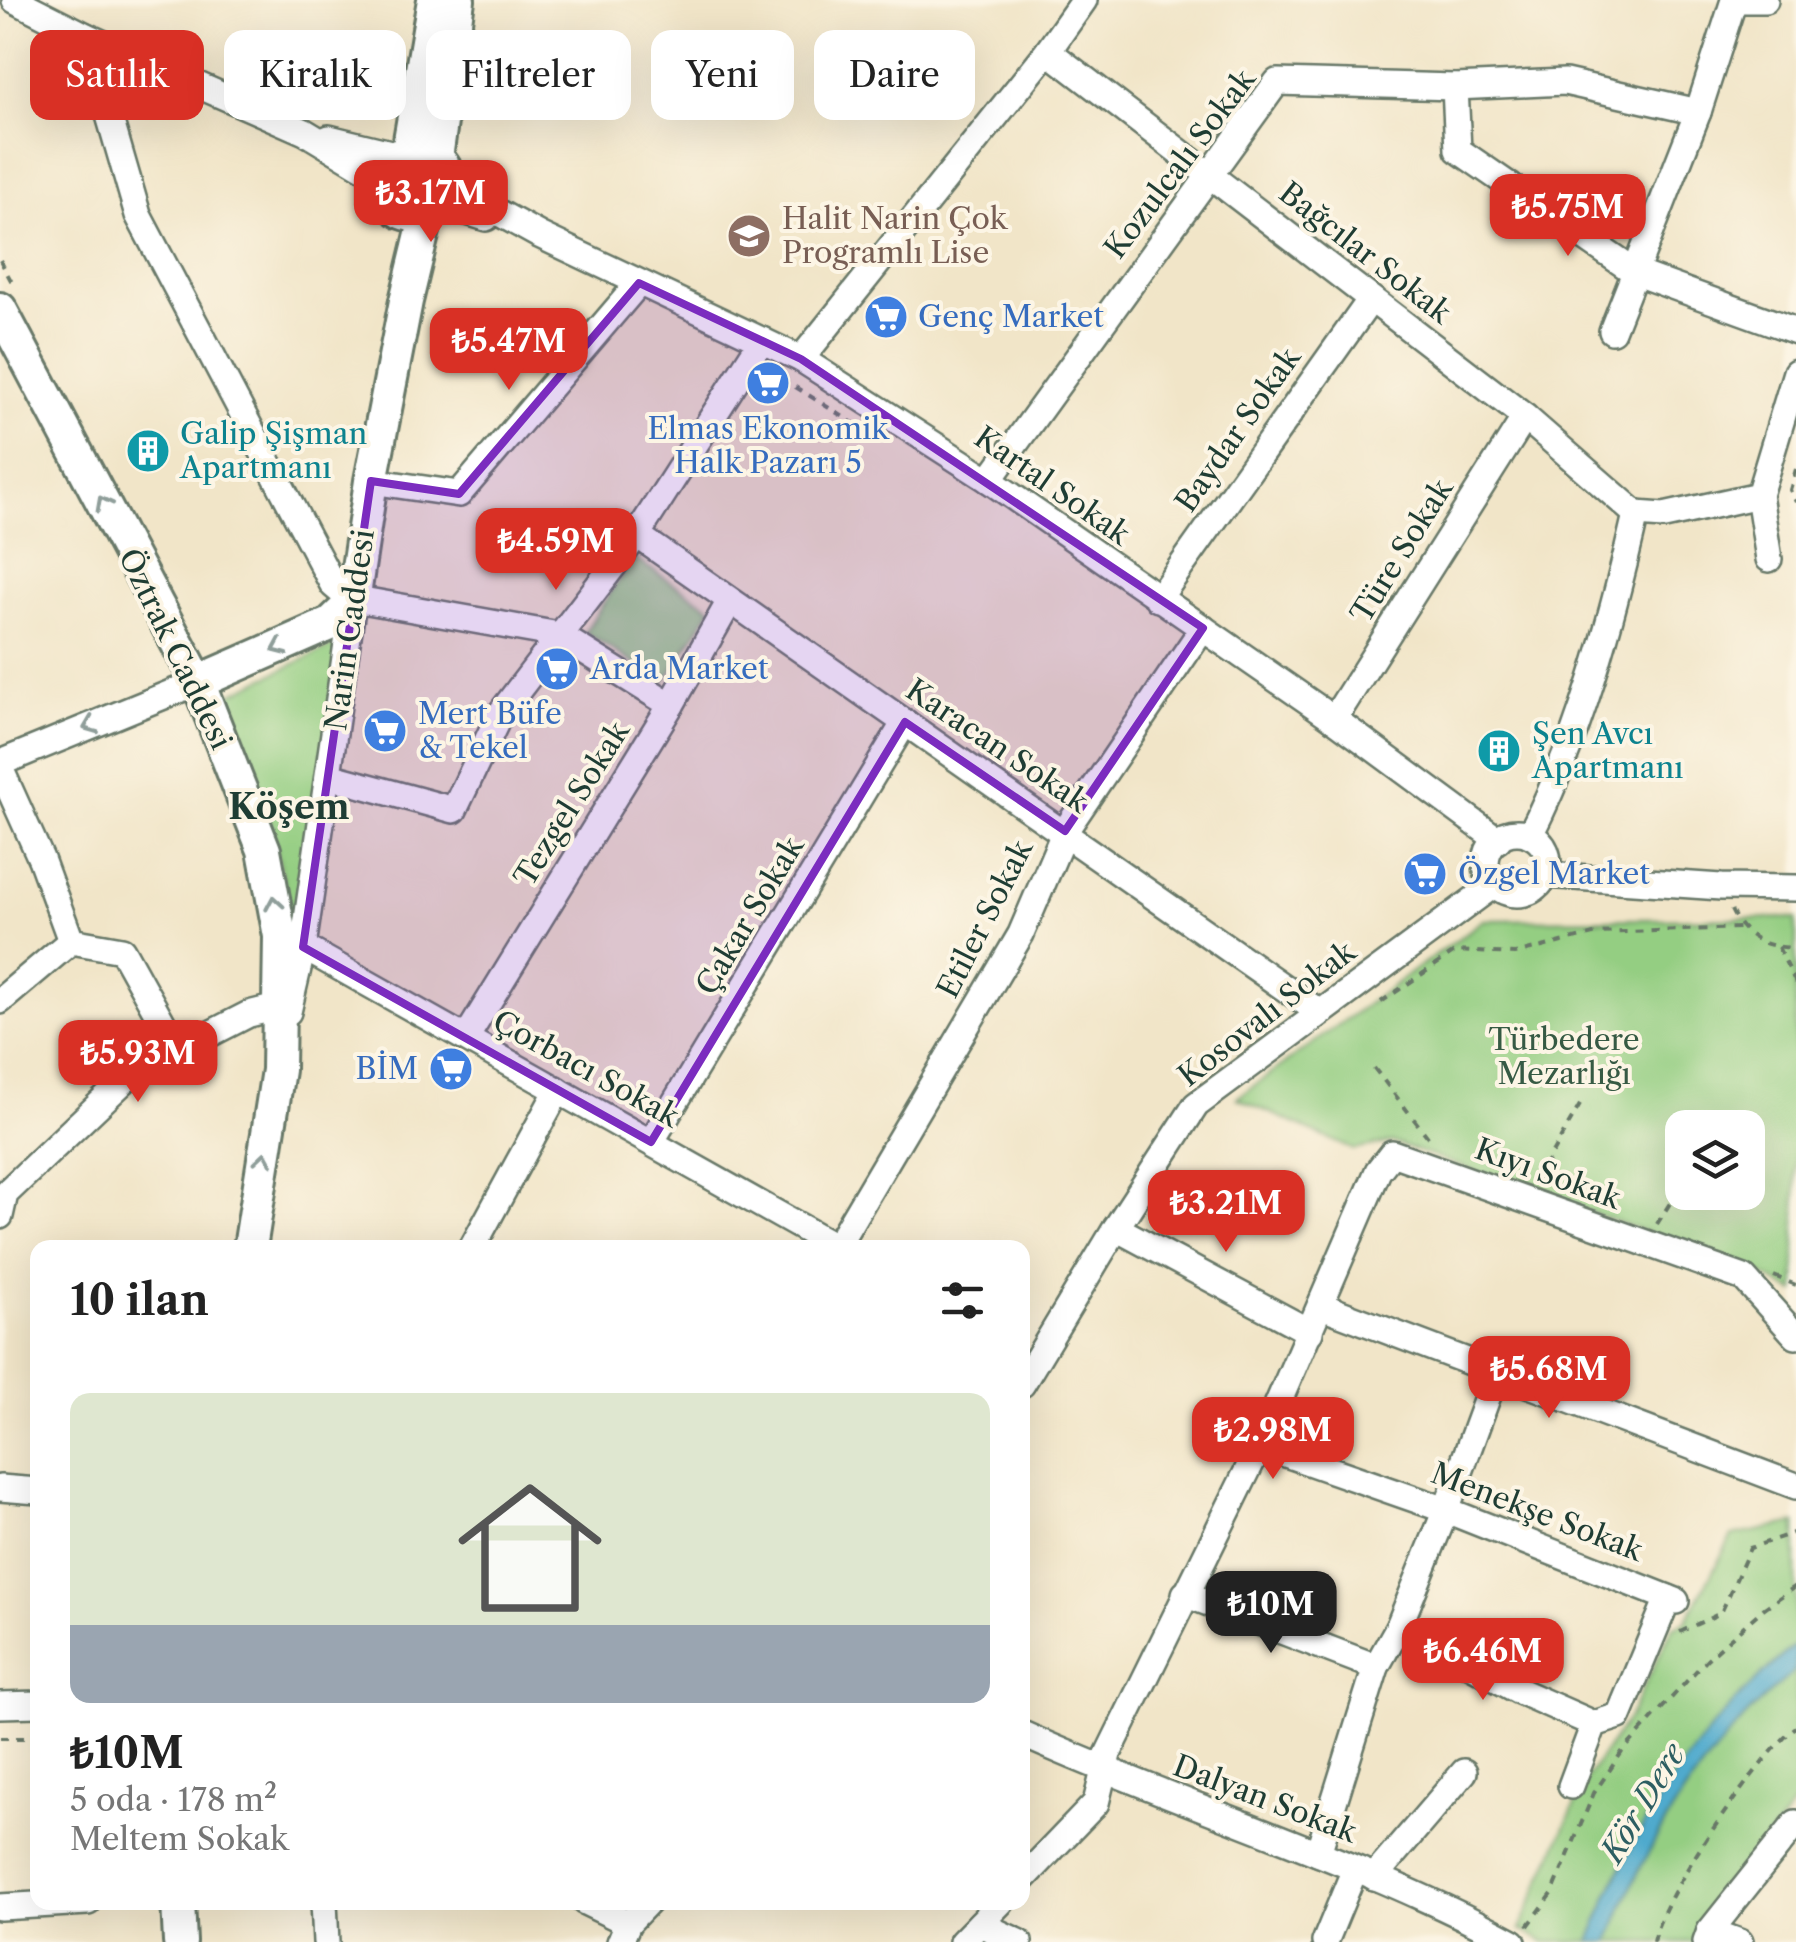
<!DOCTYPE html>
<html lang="tr">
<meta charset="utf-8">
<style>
:root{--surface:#fff;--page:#f2f2f2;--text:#222;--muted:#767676;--accent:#d93025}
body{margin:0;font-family:"Libre Caslon Text",serif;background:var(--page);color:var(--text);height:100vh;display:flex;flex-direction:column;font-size:38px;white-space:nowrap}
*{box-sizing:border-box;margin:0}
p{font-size:32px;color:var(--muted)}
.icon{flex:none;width:55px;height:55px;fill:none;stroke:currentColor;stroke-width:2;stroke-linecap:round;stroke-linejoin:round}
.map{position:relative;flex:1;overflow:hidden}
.sheet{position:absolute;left:30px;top:1240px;width:1000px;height:670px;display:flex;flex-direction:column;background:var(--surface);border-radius:20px;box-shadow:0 10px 40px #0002}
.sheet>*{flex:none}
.top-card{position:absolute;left:30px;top:30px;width:1000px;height:90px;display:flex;gap:20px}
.tools{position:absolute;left:1665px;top:1110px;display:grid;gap:20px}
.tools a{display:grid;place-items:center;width:100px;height:100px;border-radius:20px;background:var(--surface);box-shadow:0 10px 40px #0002;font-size:50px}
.price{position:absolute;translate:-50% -85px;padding:0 22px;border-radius:20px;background:var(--accent);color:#fff;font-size:32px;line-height:65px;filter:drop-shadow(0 2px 5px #0008)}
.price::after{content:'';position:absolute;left:50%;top:60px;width:30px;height:22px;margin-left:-15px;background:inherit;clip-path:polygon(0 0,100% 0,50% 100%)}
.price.selected{background:#222;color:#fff}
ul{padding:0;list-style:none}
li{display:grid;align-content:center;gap:20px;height:530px;padding:0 40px}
li span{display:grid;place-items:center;height:310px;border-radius:20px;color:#555}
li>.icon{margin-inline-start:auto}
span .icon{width:180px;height:180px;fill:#fffc;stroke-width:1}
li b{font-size:42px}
h2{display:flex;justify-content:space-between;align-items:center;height:120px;padding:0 40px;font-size:42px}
.chip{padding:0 35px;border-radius:20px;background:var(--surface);box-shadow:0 10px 40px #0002;font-size:35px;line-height:90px}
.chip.selected{background:var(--accent);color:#fff}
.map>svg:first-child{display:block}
.green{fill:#94ce82;stroke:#5a865b;stroke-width:2.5;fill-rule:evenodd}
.water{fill:#4faacd;stroke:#377480;stroke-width:2.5}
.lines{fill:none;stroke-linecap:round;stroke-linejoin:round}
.minor-casing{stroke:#687868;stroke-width:30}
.major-casing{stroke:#687868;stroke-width:38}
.path{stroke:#687868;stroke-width:4;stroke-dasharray:8 8;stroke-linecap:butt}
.minor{stroke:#fff;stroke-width:25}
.major{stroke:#fff;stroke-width:32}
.oneway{stroke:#8f9e9a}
.marked{fill:#7b2cbf;fill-opacity:0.2;stroke:#7b2cbf;stroke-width:8;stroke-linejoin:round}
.labels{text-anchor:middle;stroke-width:8;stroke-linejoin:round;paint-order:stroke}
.street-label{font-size:30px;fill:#1f3d34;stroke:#fcf5e5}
.education-label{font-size:30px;fill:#785e54;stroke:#fcf5e5;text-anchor:start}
.shop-label{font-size:30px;fill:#366cbe;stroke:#fcf5e5;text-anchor:start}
.culture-label{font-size:30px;fill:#0d838f;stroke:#fcf5e5;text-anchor:start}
.park-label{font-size:30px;fill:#365a44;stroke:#fcf5e5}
.water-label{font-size:32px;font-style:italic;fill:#2d5e62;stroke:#fcf5e5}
.quarter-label{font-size:35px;font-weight:bold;fill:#1f3d34;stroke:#fcf5e5}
</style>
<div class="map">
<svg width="1796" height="1942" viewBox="0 0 1796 1942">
<rect width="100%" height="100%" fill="#fcf5e5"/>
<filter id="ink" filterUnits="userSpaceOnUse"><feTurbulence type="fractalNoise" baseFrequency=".01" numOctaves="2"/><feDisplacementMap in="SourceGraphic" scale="20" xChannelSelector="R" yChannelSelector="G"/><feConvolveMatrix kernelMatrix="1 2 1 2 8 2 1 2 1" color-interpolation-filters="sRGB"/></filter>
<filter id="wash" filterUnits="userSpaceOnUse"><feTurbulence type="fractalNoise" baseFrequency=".0048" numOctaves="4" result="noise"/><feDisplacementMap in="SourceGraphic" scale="40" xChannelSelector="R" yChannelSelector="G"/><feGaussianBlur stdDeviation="2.25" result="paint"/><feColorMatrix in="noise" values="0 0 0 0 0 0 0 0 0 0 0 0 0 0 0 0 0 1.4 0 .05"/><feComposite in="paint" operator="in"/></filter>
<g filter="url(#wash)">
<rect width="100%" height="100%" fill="#f1e5c8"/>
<g class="green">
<path d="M633,558L712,608L664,683L585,632Z"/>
<path d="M341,642L302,909L290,910L264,795L222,698Z"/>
<path d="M1796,918L1795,1292L1751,1269L1392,1142L1354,1150L1237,1098L1484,920ZM1682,1128H1748V1192H1682Z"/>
<path d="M1796,1523V1644C1698,1727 1634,1821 1590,1942H1546L1520,1929L1587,1777L1629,1717L1673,1627L1686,1621L1732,1536Z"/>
<path d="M1796,1670V1801L1693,1942H1609C1646,1838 1710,1740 1796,1670Z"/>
</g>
<path class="water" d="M1796,1644V1670C1710,1740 1646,1838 1609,1942H1590C1634,1821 1698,1727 1796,1644Z"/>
</g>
<g filter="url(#ink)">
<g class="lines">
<defs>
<g id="minor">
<path d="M15,0L86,36L305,132L383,179"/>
<path d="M1736,0H1765"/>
<path d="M86,36L138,215L333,585L353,602"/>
<path d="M1048,51L1525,417L1636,514"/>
<path d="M1455,87L1458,150L1636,273L1796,331"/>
<path d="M329,138L399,155"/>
<path d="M448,185L539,235L801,359L989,480L1334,719L1498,840"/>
<path d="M441,204L486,218"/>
<path d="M1612,331L1698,112L1734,0"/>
<path d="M801,359L1048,51L1084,0"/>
<path d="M989,480L1277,82L1455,87L1565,82L1698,112"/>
<path d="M371,481L459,494L639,283"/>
<path d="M1759,495L1769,559"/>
<path d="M1636,514L1664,516L1759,495L1796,372"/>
<path d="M637,535L1319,1012"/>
<path d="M1158,599L1371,299"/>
<path d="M353,602L368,601L559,635L671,705"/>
<path d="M1334,719L1525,417"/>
<path d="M0,763L198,682"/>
<path d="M0,768L41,859L71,941L122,950L177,1049"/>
<path d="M329,776L454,810L500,714L637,535L762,340"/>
<circle cx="1517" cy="863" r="31"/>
<path d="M1530,835C1580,736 1611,623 1636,514"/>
<path d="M1545,875L1721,887L1796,888"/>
<path d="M303,947L838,1248"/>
<path d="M0,1001L71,941"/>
<path d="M288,1012L303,947L353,602"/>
<path d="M466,1038L671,705L730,601"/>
<path d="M651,1142L905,722"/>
<path d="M0,1216L5,1194L130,1075L249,1014L277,1007"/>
<path d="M1116,1228L1310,1332"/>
<path d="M836,1247L1021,934L1065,831L1203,628"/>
<path d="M472,1248L558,1090"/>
<path d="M1322,1306L1796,1486"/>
<path d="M1022,1384L1116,1228L1196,1105L1495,884"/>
<path d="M1260,1445L1446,1510L1676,1601"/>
<path d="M0,1488L38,1491"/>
<path d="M1185,1594L1376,1667"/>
<path d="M1399,1626L1519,1691L1594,1724"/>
<path d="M0,1705L38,1704"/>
<path d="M1022,1734C1184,1807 1356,1858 1513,1942"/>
<path d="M1571,1786L1594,1724L1619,1716L1668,1598"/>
<path d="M1318,1853L1376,1667L1399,1626L1446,1510L1497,1371"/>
<path d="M1374,1877L1464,1772"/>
<path d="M1022,1880L1096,1803L1108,1754L1260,1445L1378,1171L1392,1153L1744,1278L1796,1336"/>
<path d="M324,1902L326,1942"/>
<path d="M585,1902L628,1923"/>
<path d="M0,1907L88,1902"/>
<path d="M980,1924L1019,1942"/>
<path d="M1710,1931L1740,1942"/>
<path d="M620,1942L628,1923L648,1902"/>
<path d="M962,1942L1001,1902"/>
<path d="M1325,1942L1355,1869"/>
<path d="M1706,1942L1710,1931L1796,1823"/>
</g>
<g id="major">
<circle cx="416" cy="183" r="32"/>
<path d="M408,152L434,0"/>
<path d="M436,158L458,0"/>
<path d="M0,309L198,682L264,850L280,936L278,1070L250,1248"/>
<path d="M198,682L330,624L353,602L371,481L406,301L427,214"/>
<path d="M178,1902L180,1942"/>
</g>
</defs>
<use href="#minor" class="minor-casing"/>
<use href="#major" class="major-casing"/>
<g class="path">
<path d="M298,102L331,115"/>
<path d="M377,200L378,206L394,224L395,229"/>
<path d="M0,260L14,286"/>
<path d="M768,370L884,442"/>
<path d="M1796,469L1790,490L1796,502"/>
<path d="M1731,910C1745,939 1765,947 1796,948"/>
<path d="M1778,947L1796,983"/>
<path d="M1381,1002L1456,951L1515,954L1597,933L1741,928"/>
<path d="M1374,1068L1431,1141"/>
<path d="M1536,1181L1581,1103"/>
<path d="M1657,1224L1682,1184"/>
<path d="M1774,1276L1796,1285"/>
<path d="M1680,1632L1721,1613L1750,1548L1796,1532"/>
<path d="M0,1738H38"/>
<path d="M1528,1926L1552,1894L1594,1793L1622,1752L1707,1659L1763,1609L1796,1586"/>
<path d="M1653,1942C1663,1893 1757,1759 1796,1727"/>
</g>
<use href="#minor" class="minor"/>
<use href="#major" class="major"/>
</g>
<defs><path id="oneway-chevron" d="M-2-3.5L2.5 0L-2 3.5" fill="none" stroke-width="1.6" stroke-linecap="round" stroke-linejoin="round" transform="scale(2.5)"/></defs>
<g class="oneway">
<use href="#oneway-chevron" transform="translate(103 503) rotate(-118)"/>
<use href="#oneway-chevron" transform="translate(279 648) rotate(156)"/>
<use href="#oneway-chevron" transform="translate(90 726) rotate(158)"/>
<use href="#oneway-chevron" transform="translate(274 903) rotate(-100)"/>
<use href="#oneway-chevron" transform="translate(264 1159) rotate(-81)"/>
</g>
</g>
<path class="marked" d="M639,283L801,359L1203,628L1065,831L905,722L651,1142L303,947L371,481L459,494Z"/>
<defs>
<symbol id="school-disc" viewBox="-11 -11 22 22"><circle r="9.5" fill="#8d6e63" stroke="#fcf5e5"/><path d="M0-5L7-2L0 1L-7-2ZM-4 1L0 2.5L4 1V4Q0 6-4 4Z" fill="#fff"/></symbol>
<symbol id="supermarket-disc" viewBox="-11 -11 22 22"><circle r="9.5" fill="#3f7fe0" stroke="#fcf5e5"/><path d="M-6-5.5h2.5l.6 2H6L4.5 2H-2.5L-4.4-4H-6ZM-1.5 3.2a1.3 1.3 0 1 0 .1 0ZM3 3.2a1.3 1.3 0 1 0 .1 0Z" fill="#fff"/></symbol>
<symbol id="building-disc" viewBox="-11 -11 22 22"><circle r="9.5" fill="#0f9aa8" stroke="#fcf5e5"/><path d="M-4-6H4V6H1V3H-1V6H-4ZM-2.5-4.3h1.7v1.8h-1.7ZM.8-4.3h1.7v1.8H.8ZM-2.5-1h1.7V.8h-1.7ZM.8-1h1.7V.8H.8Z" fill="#fff"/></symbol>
</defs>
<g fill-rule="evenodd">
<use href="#school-disc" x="724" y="211" width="50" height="50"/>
<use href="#supermarket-disc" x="861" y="292" width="50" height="50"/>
<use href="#supermarket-disc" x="743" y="358" width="50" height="50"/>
<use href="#building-disc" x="123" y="426" width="50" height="50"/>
<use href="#supermarket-disc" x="532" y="644" width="50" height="50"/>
<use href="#supermarket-disc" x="360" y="706" width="50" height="50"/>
<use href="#building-disc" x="1474" y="726" width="50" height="50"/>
<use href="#supermarket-disc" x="1400" y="849" width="50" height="50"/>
<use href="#supermarket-disc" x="426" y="1044" width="50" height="50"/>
</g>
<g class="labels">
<g class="street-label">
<text transform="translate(1180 164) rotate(-53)" y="10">Kozulcalı Sokak</text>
<text transform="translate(1365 253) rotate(38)" y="10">Bağcılar Sokak</text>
<text transform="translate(1238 430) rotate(-55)" y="10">Baydar Sokak</text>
<text transform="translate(1052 486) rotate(35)" y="10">Kartal Sokak</text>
<text transform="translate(1402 551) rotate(-58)" y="10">Türe Sokak</text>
<text transform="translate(350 630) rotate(-82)" y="10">Narin Caddesi</text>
<text transform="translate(175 649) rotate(64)" y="10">Öztrak Caddesi</text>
<text transform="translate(997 746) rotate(34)" y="10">Karacan Sokak</text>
<text transform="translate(572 804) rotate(-58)" y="10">Tezgel Sokak</text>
<text transform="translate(750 916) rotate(-59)" y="10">Çakar Sokak</text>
<text transform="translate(985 919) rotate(-63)" y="10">Etiler Sokak</text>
<text transform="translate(1267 1014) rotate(-38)" y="10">Kosovalı Sokak</text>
<text transform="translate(586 1069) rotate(29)" y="10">Çorbacı Sokak</text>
<text transform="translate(1548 1174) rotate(20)" y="10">Kıyı Sokak</text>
<text transform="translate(1537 1512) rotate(21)" y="10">Menekşe Sokak</text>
<text transform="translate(1265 1799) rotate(21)" y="10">Dalyan Sokak</text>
</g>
<g class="education-label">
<text x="782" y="229">Halit Narin Çok<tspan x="782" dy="34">Programlı Lise</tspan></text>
</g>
<g class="shop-label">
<text x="918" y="327">Genç Market</text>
<text x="768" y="439" text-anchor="middle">Elmas Ekonomik<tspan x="768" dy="34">Halk Pazarı 5</tspan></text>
<text x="590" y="679">Arda Market</text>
<text x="418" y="724">Mert Büfe<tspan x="418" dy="34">&amp; Tekel</tspan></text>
<text x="1458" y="884">Özgel Market</text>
<text x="418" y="1079" text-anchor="end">BİM</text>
</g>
<g class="culture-label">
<text x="180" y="444">Galip Şişman<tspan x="180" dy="34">Apartmanı</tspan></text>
<text x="1532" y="744">Şen Avcı<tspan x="1532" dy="34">Apartmanı</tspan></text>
</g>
<g class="park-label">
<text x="1564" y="1050">Türbedere<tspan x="1564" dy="34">Mezarlığı</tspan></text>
</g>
<g class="water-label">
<text transform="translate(1643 1803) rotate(-59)" y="11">Kör Dere</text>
</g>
<g class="quarter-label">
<text x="289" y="819">Köşem</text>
</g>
</g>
</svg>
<div class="tools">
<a><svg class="icon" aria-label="layers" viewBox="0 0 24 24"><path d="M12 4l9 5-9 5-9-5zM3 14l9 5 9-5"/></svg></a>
</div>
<b class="price" style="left:431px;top:245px">₺3.17M</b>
<b class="price" style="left:1568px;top:259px">₺5.75M</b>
<b class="price" style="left:509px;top:393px">₺5.47M</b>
<b class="price" style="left:556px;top:593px">₺4.59M</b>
<b class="price" style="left:138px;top:1105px">₺5.93M</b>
<b class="price" style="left:1226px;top:1255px">₺3.21M</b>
<b class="price" style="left:1549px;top:1421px">₺5.68M</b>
<b class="price" style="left:1273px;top:1482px">₺2.98M</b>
<b class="price selected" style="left:1271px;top:1656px">₺10M</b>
<b class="price" style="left:1483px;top:1703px">₺6.46M</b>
<div class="top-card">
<a class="chip selected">Satılık</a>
<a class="chip">Kiralık</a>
<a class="chip">Filtreler</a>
<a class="chip">Yeni</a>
<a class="chip">Daire</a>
</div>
<section class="sheet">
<h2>10 ilan<svg class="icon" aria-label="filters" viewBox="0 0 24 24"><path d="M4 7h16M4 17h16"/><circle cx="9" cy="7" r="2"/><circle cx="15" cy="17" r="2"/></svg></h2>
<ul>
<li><span style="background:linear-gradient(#dfe7d0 75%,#9aa5b1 0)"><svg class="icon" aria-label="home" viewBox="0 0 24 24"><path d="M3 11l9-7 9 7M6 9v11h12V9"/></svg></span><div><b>₺10M</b><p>5 oda · 178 m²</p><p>Meltem Sokak</p></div></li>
</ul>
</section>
</div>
